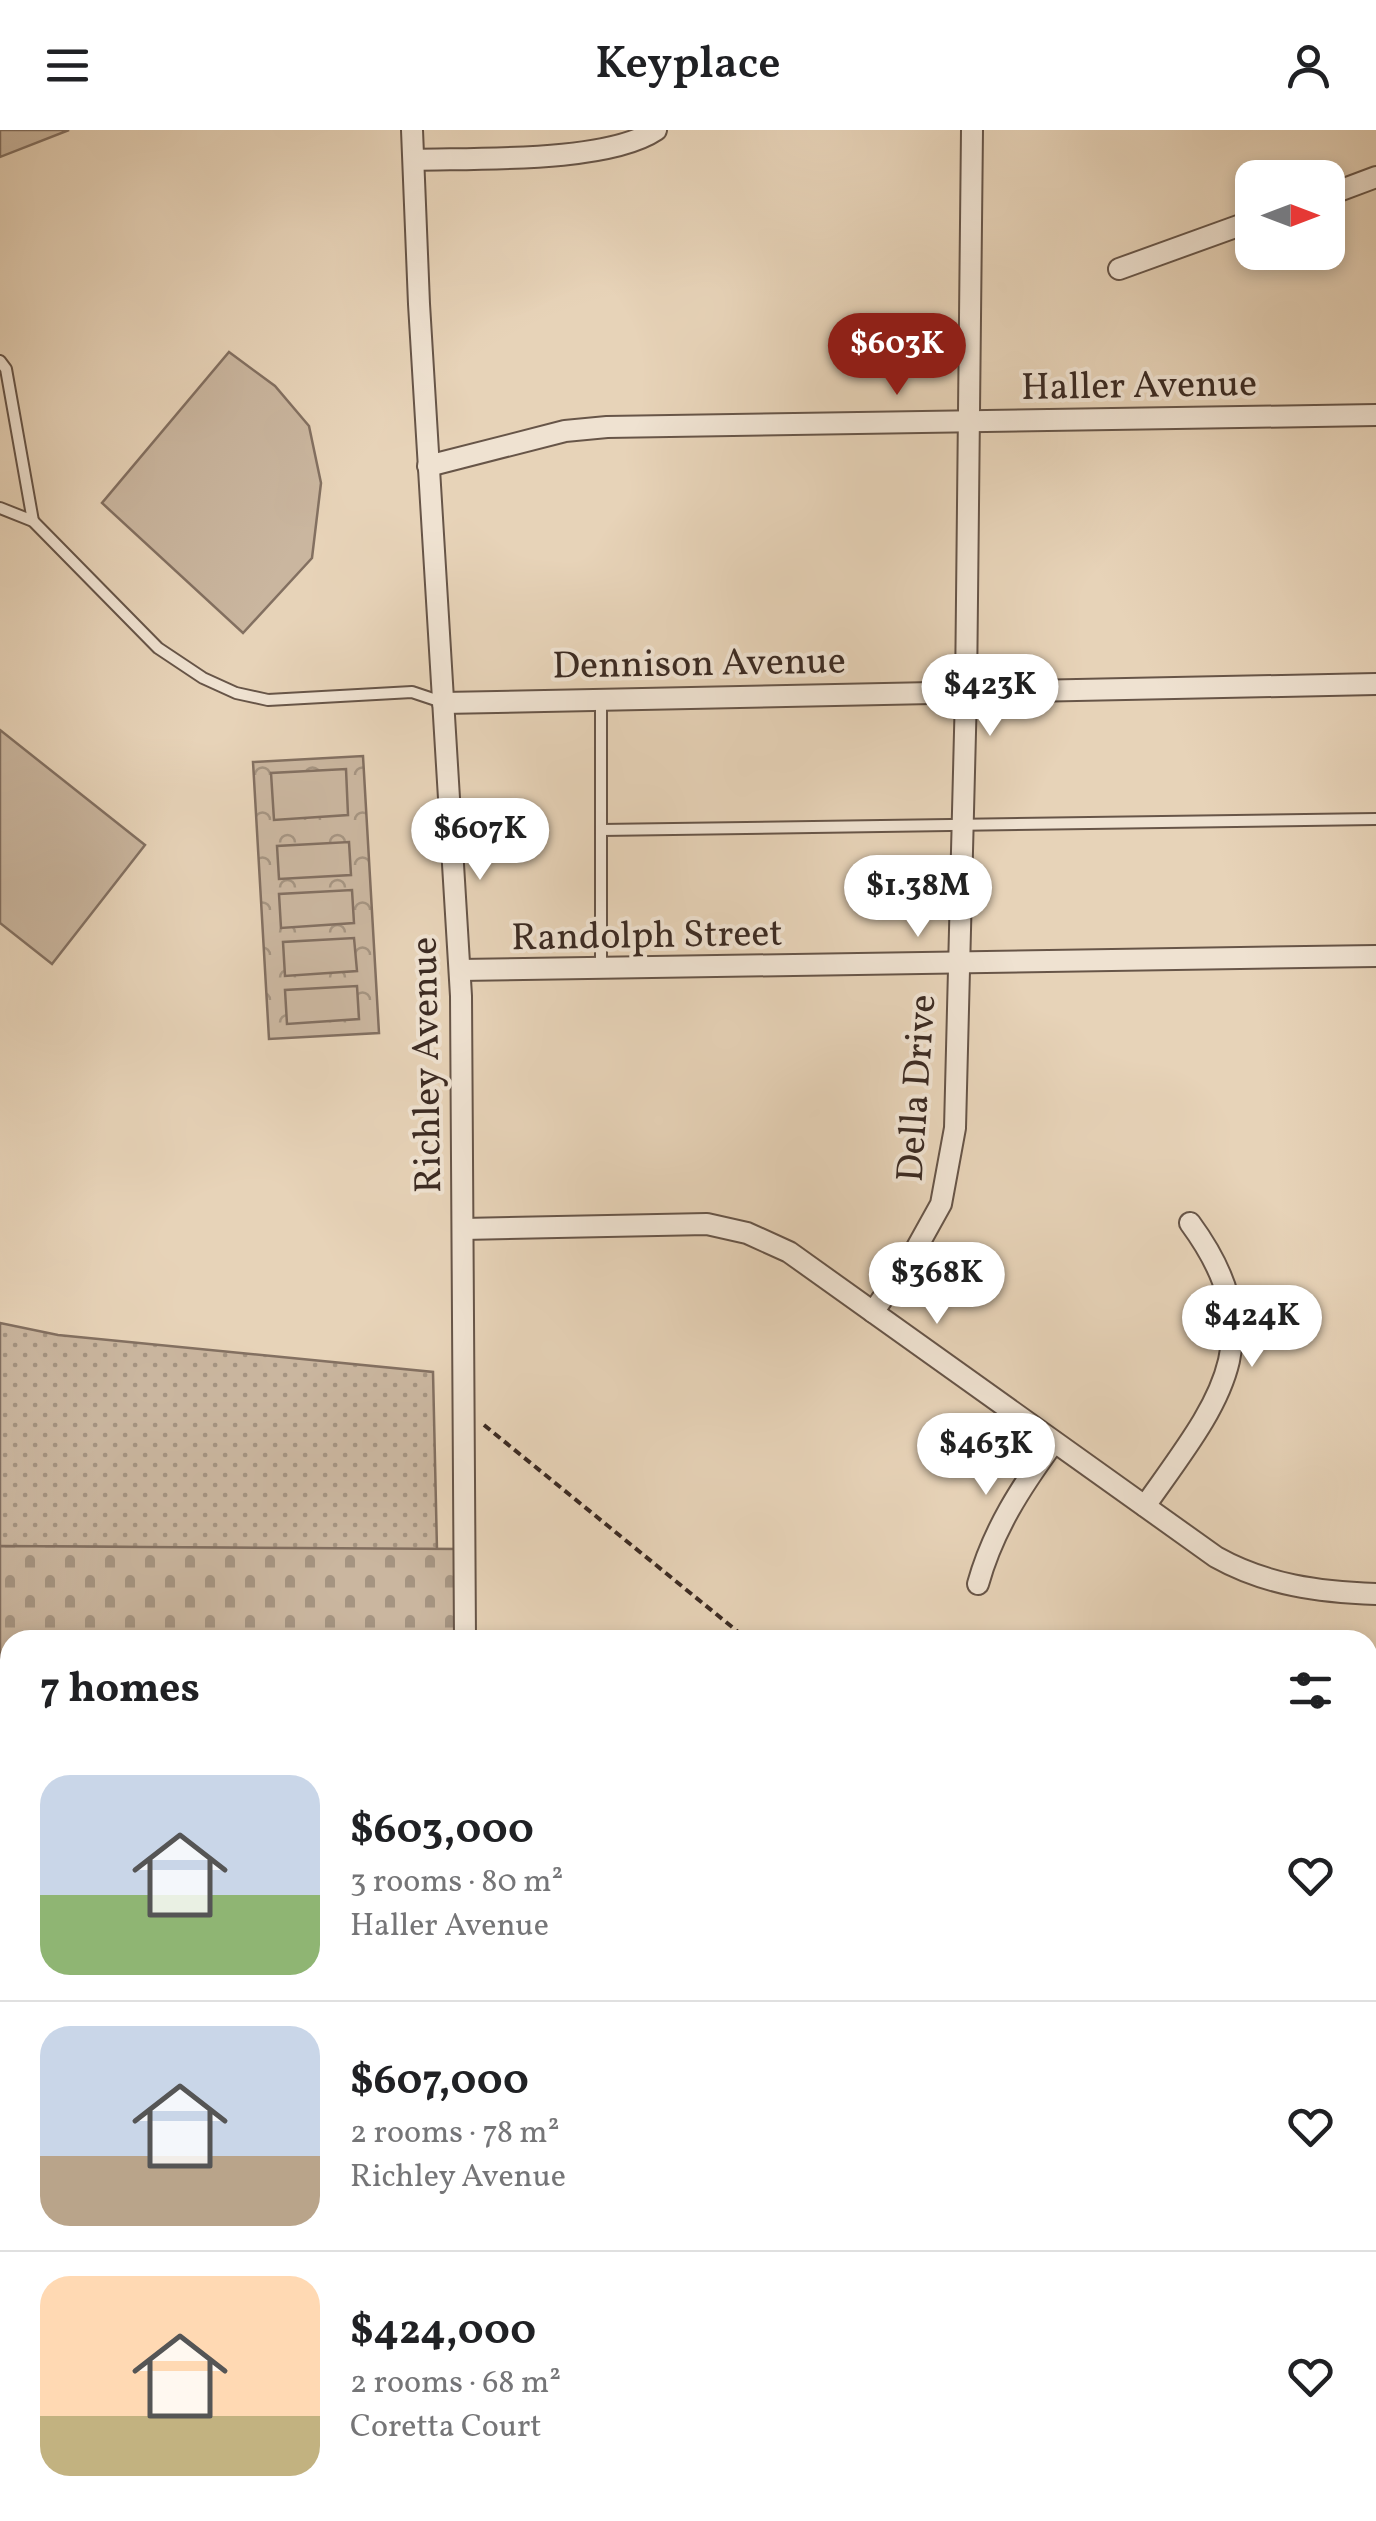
<!DOCTYPE html>
<meta charset="utf-8">
<style>
:root{--surface:#fff;--page:#f6f6f6;--text:#202124;--muted:#757577;--line:#e0e0e0;--accent:#8f2418}
body{margin:0;font-family:Vollkorn,serif;background:var(--page);color:var(--text);height:100vh;display:flex;flex-direction:column;font-size:38px;white-space:nowrap}
*{box-sizing:border-box;margin:0}
p{font-size:32px;color:var(--muted)}
.icon{flex:none;width:55px;height:55px;fill:none;stroke:currentColor;stroke-width:2;stroke-linecap:round;stroke-linejoin:round}
.map{position:relative;flex:1;overflow:hidden}
.details{position:absolute;left:0px;top:1500px;width:1378px;height:892px;display:flex;flex-direction:column;background:var(--surface);border-radius:30px 30px 0 0;box-shadow:0 5px 15px #0003}
.details>*{flex:none}
.needle{width:65px;rotate:90deg}
.buttons{position:absolute;left:1235px;top:30px;display:grid;gap:20px}
.buttons a{display:grid;place-items:center;width:110px;height:110px;border-radius:20px;background:var(--surface);box-shadow:0 5px 15px #0003;font-size:50px}
.price{position:absolute;translate:-50% -85px;padding:0 22px;border-radius:35px;background:#fff;color:#222;font-size:32px;line-height:65px;filter:drop-shadow(0 2px 5px #0008)}
.price::after{content:'';position:absolute;left:50%;top:60px;width:30px;height:22px;margin-left:-15px;background:inherit;clip-path:polygon(0 0,100% 0,50% 100%)}
.price.current{background:var(--accent);color:#fff}
ul{padding:0;list-style:none}
li{display:flex;align-items:center;gap:30px;height:250px;padding:0 40px}
li+li{border-top:2px solid var(--line)}
li span{display:grid;place-items:center;flex:none;width:280px;height:200px;border-radius:30px;color:#555}
li>.icon{margin-inline-start:auto}
span .icon{width:120px;height:120px;fill:#fffc;stroke-width:1}
li b{font-size:42px}
h2{display:flex;justify-content:space-between;align-items:center;height:120px;padding:0 40px;font-size:42px}
header{display:flex;justify-content:space-between;align-items:center;height:130px;padding:0 40px;background:var(--surface);font-size:45px;font-weight:600}
.map>svg:first-child{display:block}
.grass{fill:url(#grass-dots);stroke:#837061;stroke-width:2.5}
.forest{fill:url(#forest-firs);stroke:#837061;stroke-width:2.5}
.cemetery{fill:url(#cemetery-stones);stroke:#837061;stroke-width:2.5}
.park{fill:url(#park-crowns);stroke:#837061;stroke-width:2.5}
.garden{fill:#cab69f;stroke:#837061;stroke-width:2.5}
.lines{fill:none;stroke-linecap:round;stroke-linejoin:round}
.service-casing{stroke:#675548;stroke-width:14}
.minor-casing{stroke:#675548;stroke-width:24}
.path{stroke:#3c2b23;stroke-width:4;stroke-dasharray:8 5;stroke-linecap:butt}
.service{stroke:#efe2d1;stroke-width:10}
.minor{stroke:#efe2d1;stroke-width:20}
.labels{text-anchor:middle;stroke-width:8;stroke-linejoin:round;paint-order:stroke}
.street-label{font-size:38px;fill:#3c2b23;stroke:#efe2d1}
</style>
<header><svg class="icon" aria-label="menu" viewBox="0 0 24 24"><path d="M4 6h16M4 12h16M4 18h16"/></svg>Keyplace<svg class="icon" aria-label="person" viewBox="0 0 24 24"><circle cx="12" cy="8" r="4"/><path d="M4 21q1-7 8-7t8 7"/></svg></header>
<div class="map">
<svg width="1376" height="2391" viewBox="0 0 1376 2391">
<defs>
<pattern id="grass-dots" width="8" height="8" patternUnits="userSpaceOnUse" patternTransform="scale(2.5)"><rect width="8" height="8" fill="#cab69f"/><path d="M2 2h.1M6 6h.1" fill="none" stroke="#a59481" stroke-width="1.8" stroke-linecap="round"/></pattern>
<pattern id="forest-firs" width="22" height="20" patternUnits="userSpaceOnUse" patternTransform="scale(2.5)"><rect width="22" height="20" fill="#cab69f"/><path d="M5 1l3.5 6h-7zM16 11l3.5 6h-7z" fill="#a59481"/></pattern>
<pattern id="cemetery-stones" width="16" height="16" patternUnits="userSpaceOnUse" patternTransform="scale(2.5)"><rect width="16" height="16" fill="#cab69f"/><path d="M2 7V4a2 2 0 0 1 4 0v3zM10 15v-3a2 2 0 0 1 4 0v3z" fill="#a59481"/></pattern>
<pattern id="park-crowns" width="20" height="18" patternUnits="userSpaceOnUse" patternTransform="scale(2.5)"><rect width="20" height="18" fill="#cab69f"/><path d="M2 6a3 3 0 1 1 6 0M12 15a3 3 0 1 1 6 0" fill="none" stroke="#a59481"/></pattern>
</defs>
<rect width="100%" height="100%" fill="#e7d3b8"/>
<filter id="stains"><feTurbulence type="fractalNoise" baseFrequency=".002" numOctaves="4"/><feColorMatrix values="0 0 0 0 .2 0 0 0 0 .09 0 0 0 0 .02 0 0 0 .5 -.17"/></filter>
<radialGradient id="worn" r=".72"><stop offset=".6" stop-color="#630" stop-opacity="0"/><stop offset="1" stop-color="#630" stop-opacity=".3"/></radialGradient>
<path class="grass" d="M0,1193L58,1205L433,1242L437,1420L0,1416Z"/>
<g class="forest">
<path d="M0,1721H10V2006L0,2007Z"/>
<path d="M103,2382H440V2391H102Z"/>
</g>
<path class="cemetery" d="M0,1416L464,1419L465,1510H10V1721H0Z"/>
<path class="park" d="M363,626L379,903L269,909L253,632Z"/>
<g class="garden">
<path d="M0,0H69L0,27Z"/>
<path d="M229,222L275,256L309,296L321,353L312,428L243,503L102,373Z"/>
<path d="M0,600L145,715L52,834L0,793Z"/>
<path d="M346,639L348,685L274,690L271,643Z"/>
<path d="M349,712L351,745L279,749L277,716Z"/>
<path d="M352,760L354,793L281,798L279,764Z"/>
<path d="M354,808L357,841L285,846L283,812Z"/>
<path d="M357,856L359,889L287,894L285,860Z"/>
</g>
<g class="lines">
<defs>
<g id="service">
<path d="M0,231L6,239L33,391"/>
<path d="M0,378L33,391L158,518L203,548L236,563L268,570L412,562L442,572"/>
<path d="M601,569V837"/>
<path d="M601,700L1376,689"/>
<path d="M1368,2200L1376,2199"/>
<path d="M146,2382L158,2391"/>
<path d="M1074,2382V2391"/>
<path d="M1310,2382L1311,2391"/>
</g>
<g id="minor">
<path d="M412,0L419,174L461,866L465,1510"/>
<path d="M414,30C475,28 607,33 656,0"/>
<path d="M1328,65L1376,47"/>
<path d="M1119,139L1252,91"/>
<path d="M428,336L565,301L607,297L1376,285"/>
<path d="M443,573L1376,554"/>
<path d="M460,840L1376,826"/>
<path d="M463,1099L707,1094L747,1103L789,1122L1216,1427C1266,1455 1319,1462 1376,1464"/>
<path d="M873,1182L911,1128L941,1074L955,998L966,563L972,0"/>
<path d="M1145,1376C1216,1275 1276,1210 1190,1093"/>
<path d="M978,1454C993,1400 1021,1357 1054,1312"/>
<path d="M1368,2083H1376"/>
<path d="M476,2382V2391"/>
<path d="M958,2391V2382"/>
<path d="M1200,2391V2382"/>
</g>
</defs>
<use href="#service" class="service-casing"/>
<use href="#minor" class="minor-casing"/>
<g class="path">
<path d="M484,1295L748,1510"/>
<path d="M1368,2026L1376,2032"/>
</g>
<use href="#service" class="service"/>
<use href="#minor" class="minor"/>
</g>
<g class="labels">
<g class="street-label">
<text transform="translate(1139 254) rotate(-1)" y="13">Haller Avenue</text>
<text transform="translate(699 532) rotate(-1)" y="13">Dennison Avenue</text>
<text transform="translate(647 804) rotate(-1)" y="13">Randolph Street</text>
<text transform="translate(425 935) rotate(-91)" y="13">Richley Avenue</text>
<text transform="translate(915 958) rotate(-86)" y="13">Della Drive</text>
</g>
</g>
<rect width="100%" height="100%" filter="url(#stains)"/>
<rect width="100%" height="100%" fill="url(#worn)"/>
</svg>
<div class="buttons">
<a><svg class="needle" viewBox="-14 -14 28 28"><path d="M0-13l5 13h-10z" fill="#e53935"/><path d="M0 13l5-13h-10z" fill="#757577"/></svg></a>
</div>
<b class="price current" style="left:897px;top:268px">$603K</b>
<b class="price" style="left:990px;top:609px">$423K</b>
<b class="price" style="left:480px;top:753px">$607K</b>
<b class="price" style="left:918px;top:810px">$1.38M</b>
<b class="price" style="left:937px;top:1197px">$368K</b>
<b class="price" style="left:1252px;top:1240px">$424K</b>
<b class="price" style="left:986px;top:1368px">$463K</b>
<section class="details">
<h2>7 homes<svg class="icon" aria-label="filters" viewBox="0 0 24 24"><path d="M4 7h16M4 17h16"/><circle cx="9" cy="7" r="2"/><circle cx="15" cy="17" r="2"/></svg></h2>
<ul>
<li><span style="background:linear-gradient(#c9d6e8 60%,#8fb573 0)"><svg class="icon" aria-label="home" viewBox="0 0 24 24"><path d="M3 11l9-7 9 7M6 9v11h12V9"/></svg></span><div><b>$603,000</b><p>3 rooms · 80 m²</p><p>Haller Avenue</p></div><svg class="icon" aria-label="heart" viewBox="0 0 24 24"><path d="M12 20l-8-8c-3-5 5-10 8-4 3-6 11-1 8 4z"/></svg></li>
<li><span style="background:linear-gradient(#c9d6e8 65%,#b9a48a 0)"><svg class="icon" aria-label="home" viewBox="0 0 24 24"><path d="M3 11l9-7 9 7M6 9v11h12V9"/></svg></span><div><b>$607,000</b><p>2 rooms · 78 m²</p><p>Richley Avenue</p></div><svg class="icon" aria-label="heart" viewBox="0 0 24 24"><path d="M12 20l-8-8c-3-5 5-10 8-4 3-6 11-1 8 4z"/></svg></li>
<li><span style="background:linear-gradient(#ffd9b3 70%,#c2b280 0)"><svg class="icon" aria-label="home" viewBox="0 0 24 24"><path d="M3 11l9-7 9 7M6 9v11h12V9"/></svg></span><div><b>$424,000</b><p>2 rooms · 68 m²</p><p>Coretta Court</p></div><svg class="icon" aria-label="heart" viewBox="0 0 24 24"><path d="M12 20l-8-8c-3-5 5-10 8-4 3-6 11-1 8 4z"/></svg></li>
</ul>
</section>
</div>
